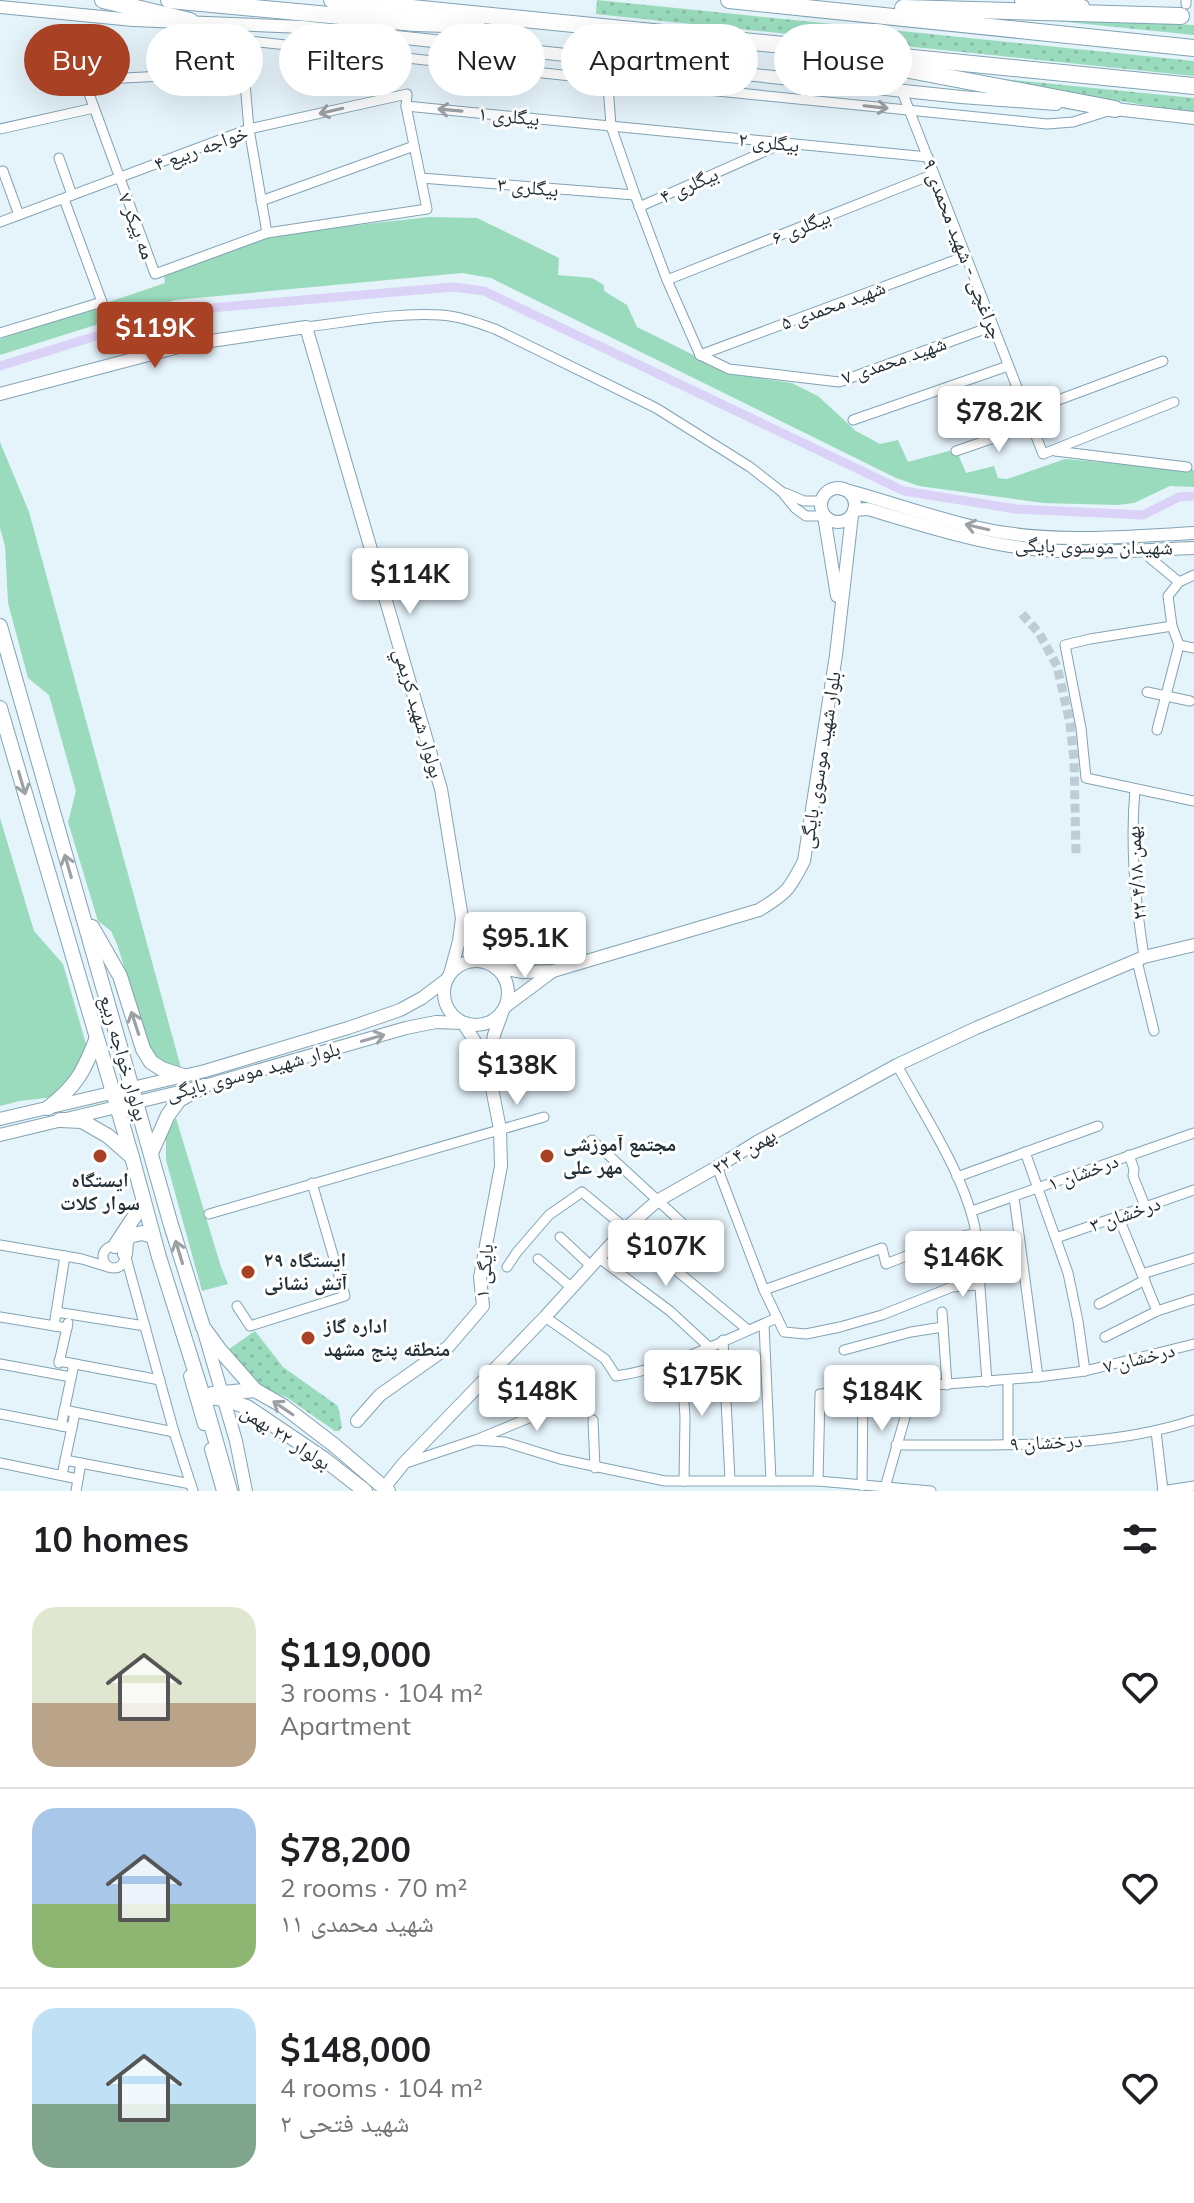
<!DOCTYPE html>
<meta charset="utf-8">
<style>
:root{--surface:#fff;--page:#f2f2f2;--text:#202124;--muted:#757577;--line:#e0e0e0;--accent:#a94124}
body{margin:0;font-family:Mulish,"Noto Naskh Arabic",sans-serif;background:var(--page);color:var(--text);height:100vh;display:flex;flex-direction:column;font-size:30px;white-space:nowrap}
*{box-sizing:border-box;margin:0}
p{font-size:26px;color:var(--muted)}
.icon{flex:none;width:44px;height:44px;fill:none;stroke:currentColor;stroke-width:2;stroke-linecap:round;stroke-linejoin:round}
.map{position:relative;height:1491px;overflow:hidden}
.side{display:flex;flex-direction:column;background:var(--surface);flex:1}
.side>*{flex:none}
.top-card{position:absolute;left:24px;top:24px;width:1146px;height:72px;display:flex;gap:16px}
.price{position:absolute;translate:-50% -68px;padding:0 18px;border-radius:8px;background:#fff;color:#222;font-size:26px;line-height:52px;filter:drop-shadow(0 2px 4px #0008)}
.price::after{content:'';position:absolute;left:50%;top:48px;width:24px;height:18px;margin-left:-12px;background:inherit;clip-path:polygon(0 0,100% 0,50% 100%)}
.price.active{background:var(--accent);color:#fff}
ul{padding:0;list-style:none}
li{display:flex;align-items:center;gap:24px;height:200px;padding:0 32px}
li+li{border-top:2px solid var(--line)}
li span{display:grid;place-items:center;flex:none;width:224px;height:160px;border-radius:24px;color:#555}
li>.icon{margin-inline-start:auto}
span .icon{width:96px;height:96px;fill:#fffc;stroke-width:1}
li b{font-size:34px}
h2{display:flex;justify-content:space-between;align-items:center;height:96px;padding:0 32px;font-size:34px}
.pill{padding:0 28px;border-radius:36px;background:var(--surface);box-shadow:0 8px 32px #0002;font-size:28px;line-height:72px}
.pill.active{background:var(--accent);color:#fff}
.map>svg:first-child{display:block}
.grass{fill:url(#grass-dots)}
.green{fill:#9adbbd}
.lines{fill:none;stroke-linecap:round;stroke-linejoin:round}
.canal{stroke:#dbd2f7;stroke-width:9}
.street-tunnel{stroke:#beccd4;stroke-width:9;stroke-dasharray:9 4.5;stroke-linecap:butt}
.street-casing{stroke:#82a3b4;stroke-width:11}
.secondary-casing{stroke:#82a3b4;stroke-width:14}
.primary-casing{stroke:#82a3b4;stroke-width:16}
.highway-casing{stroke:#82a3b4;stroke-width:18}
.street{stroke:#fff;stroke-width:9}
.secondary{stroke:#fff;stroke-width:12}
.primary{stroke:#fff;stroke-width:14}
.highway{stroke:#fff;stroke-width:16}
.oneway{stroke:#9ca1a5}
.poi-dot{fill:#a94124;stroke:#fff;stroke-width:3}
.labels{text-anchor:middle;stroke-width:6;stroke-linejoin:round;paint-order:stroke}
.street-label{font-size:20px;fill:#222f36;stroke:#fff}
.poi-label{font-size:20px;font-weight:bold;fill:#222f36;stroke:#fff;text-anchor:start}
</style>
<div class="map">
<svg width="1194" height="1491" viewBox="0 0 1194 1491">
<defs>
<pattern id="grass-dots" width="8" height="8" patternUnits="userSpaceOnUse" patternTransform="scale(2)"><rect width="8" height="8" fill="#9adbbd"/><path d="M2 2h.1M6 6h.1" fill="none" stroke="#84bca3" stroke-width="1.8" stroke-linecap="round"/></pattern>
</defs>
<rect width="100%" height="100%" fill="#e5f3fb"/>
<g class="grass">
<path d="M597,0L1194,61V76L596,14Z"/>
<path d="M1037,19L1194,25V35Z"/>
<path d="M1003,79L1194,98V113L1033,87Z"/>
<path d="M255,1331L283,1367L338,1406L342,1427L339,1431H335L286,1397L257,1386L229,1349Z"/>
</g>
<g class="green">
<path d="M429,217L477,218L559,258L558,275L592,278L604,285V291L627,305L637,327L732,374L792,383L818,396L856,431L880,444L898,440L908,462L956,449L966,473L994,466L998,478L1007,479L1065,459L1194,470V487L1170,486L1134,503L1118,505L1043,503L919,486L896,478L491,278L462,273L175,300L0,355V339L165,283L164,275L267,235Z"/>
<path d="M0,442L29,512L181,1068C168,1063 156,1060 149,1047L117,944L111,931L98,921L68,822L76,791L49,695L28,678L8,603L5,546L0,528Z"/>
<path d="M0,818L34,931L63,964L86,1044V1058L54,1097L20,1101L0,1106Z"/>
<path d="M176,1118L221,1267L228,1284L202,1291L166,1160V1135Z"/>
</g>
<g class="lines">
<path class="canal" d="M0,366L176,311L453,287L484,291L904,491L1016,509L1143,515L1179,497L1194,496"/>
<path class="street-tunnel" d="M1022,614L1039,633L1057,666L1070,723L1074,759L1076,854"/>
<defs>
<g id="street">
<path d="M1186,0V4"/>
<path d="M241,38L249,129L267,233"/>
<path d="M241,40L608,80L1047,124L1073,122L1108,111"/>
<path d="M606,58L611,126L635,195L667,280L700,355"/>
<path d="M901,89L1043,454L1174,402"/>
<path d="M406,106L928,157"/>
<path d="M0,129L94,108"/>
<path d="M59,158L72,195"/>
<path d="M3,171L19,215"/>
<path d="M421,178L635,195"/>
<path d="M261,201L414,146"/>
<path d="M639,207L779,145"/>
<path d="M0,222L249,129L407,94L406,106L427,209L267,233L155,274L84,80L244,72"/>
<path d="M667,280L934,174"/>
<path d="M306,327C349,322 397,312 440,315C459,316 478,323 495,329L656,408L750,467L782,492L795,508L806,516H824"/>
<path d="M0,333L102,302L64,199"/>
<path d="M700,355L729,369L839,382L993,326"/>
<path d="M700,355L966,256"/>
<path d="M1026,412L1163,361"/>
<path d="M853,420L1008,366"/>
<path d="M956,451L1032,425"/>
<path d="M1055,451L1187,467"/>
<path d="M785,493L804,501H821"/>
<path d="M1149,549L1150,558L1179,582"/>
<path d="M1194,575L1179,582L1168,596L1172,626L1179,645L1194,648"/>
<path d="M1172,626L1090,639L1065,645L1081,728L1086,778L1194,801"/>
<path d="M1147,692L1190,701"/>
<path d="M1157,730L1179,645"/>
<path d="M1135,789C1130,849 1135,897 1144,957"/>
<path d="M1137,961L1154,1031"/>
<path d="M897,1065C924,1115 966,1177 976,1233L987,1382"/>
<path d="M592,1140L690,1230L708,1253"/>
<path d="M1025,1152L1068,1273L1078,1321L1085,1371"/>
<path d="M1129,1155L1134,1169L1133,1176L1145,1206"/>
<path d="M717,1167L764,1290L784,1332L806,1334L840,1327L882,1315L952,1287L979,1285"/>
<path d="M957,1177L1098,1126"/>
<path d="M1014,1197L1038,1377"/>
<path d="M972,1211L1194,1133"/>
<path d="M209,1214L544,1117"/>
<path d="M1118,1216L1157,1311"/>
<path d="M560,1237L591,1266"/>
<path d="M1056,1238L1194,1190"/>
<path d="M0,1245L82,1259L108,1267"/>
<circle cx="114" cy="1257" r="11"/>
<path d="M125,1254L174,1432L193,1491"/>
<path d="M599,1258L670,1311L709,1347"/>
<path d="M538,1259L572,1288"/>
<path d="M507,1267L517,1252L549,1215L582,1192L748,1330"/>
<path d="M1142,1274L1194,1258"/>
<path d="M764,1290L882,1248L886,1264L946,1240L976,1233"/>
<path d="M1099,1304L1145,1280"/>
<path d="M237,1306L250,1326L345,1296L312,1183"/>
<path d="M56,1312L145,1326"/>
<path d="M942,1312L947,1385"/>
<path d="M0,1317L67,1328"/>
<path d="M545,1317L605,1359L616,1376C673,1368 724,1340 777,1318"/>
<path d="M764,1324L771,1481"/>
<path d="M54,1326L65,1256"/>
<path d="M1105,1337L1157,1311L1194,1299"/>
<path d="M723,1340L730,1480"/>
<path d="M844,1350L911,1332L943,1327"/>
<path d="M681,1359L685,1417L684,1481"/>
<path d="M59,1361L160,1380"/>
<path d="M59,1363L68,1323"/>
<path d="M0,1364L71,1377"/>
<path d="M64,1410L174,1432"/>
<path d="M0,1414L72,1428"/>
<path d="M593,1420L595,1468"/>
<path d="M61,1426L74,1364"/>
<path d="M1156,1431L1163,1491"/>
<path d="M478,1439L585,1395"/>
<path d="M1008,1444V1380"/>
<path d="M896,1445C993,1444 1101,1451 1194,1420"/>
<path d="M65,1460L191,1484"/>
<path d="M0,1463L78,1479"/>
<path d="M406,1463L475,1440L505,1442L560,1459L665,1481H818L931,1491"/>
<path d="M62,1475L75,1413"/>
<path d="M818,1481L820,1394L1038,1377L1085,1371L1194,1344"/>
<path d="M862,1486L863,1390"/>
<path d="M76,1491L81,1463"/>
<path d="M884,1491L914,1386"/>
<path d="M1162,1491L1194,1486"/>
</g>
<g id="secondary">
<path d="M1021,0L1083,6"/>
<path d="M0,7L133,20L302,27L961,97L1056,104"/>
<path d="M1106,108L1194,118"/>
<path d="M0,394L190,344L306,327L441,789L462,918L459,941L450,974"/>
<circle cx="838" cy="505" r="17"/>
<path d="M842,489C888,501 933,518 979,528C1048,544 1123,537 1194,533"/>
<path d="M854,510L868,509C919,524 970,541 1023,548C1079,555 1138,550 1194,548"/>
<path d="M824,516L837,596"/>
<path d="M462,918L472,940L489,963"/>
<circle cx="476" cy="993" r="32"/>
<path d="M495,967L523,972L553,971L759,910C787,893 789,890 804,861L836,655L852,515"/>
<path d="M506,1006L553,971"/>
<path d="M488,1068L494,1035L502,1013"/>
<path d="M0,1119L205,1071L348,1028L400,1010L422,998L446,980"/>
<path d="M0,1135L204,1086L406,1028L436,1022L463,1023L476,1043L488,1068L500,1129L501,1166L480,1277L483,1306L448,1347L380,1395L357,1421"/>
<path d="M204,1332L236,1441L246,1491"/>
<path d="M190,1376L204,1424"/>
<path d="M211,1449L223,1491"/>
<path d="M384,1488L403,1464L545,1317L625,1229L657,1201L717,1167L757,1142L897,1065L976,1028L1144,957L1194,945"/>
</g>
<g id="primary">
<path d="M0,626L171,1225L203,1327L219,1349L255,1390L283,1406L334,1445L388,1491"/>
<path d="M0,708L132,1157L159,1257L203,1396L230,1491"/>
<path d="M92,927L120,976L143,1049L151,1062L162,1069L183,1076"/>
<path d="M48,1108C76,1086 83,1073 96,1040"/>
<path d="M60,1120L82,1121L108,1136L132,1157"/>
<path d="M151,1153L168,1115L179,1100L204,1086"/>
<path d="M115,1246L144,1202"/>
<path d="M125,1254L126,1242L129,1236L142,1233L153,1236"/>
<path d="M212,1394L255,1390"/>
<path d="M203,1396L224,1399L247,1407L324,1459L365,1491"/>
</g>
<g id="highway">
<path d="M103,0L190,21"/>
<path d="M169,0L415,23L477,25"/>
<path d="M332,0L1194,86"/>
<path d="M729,0L1194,48"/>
<path d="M903,8L1181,16"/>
<path d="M883,65L1115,109"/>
</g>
</defs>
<use href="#street" class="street-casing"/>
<use href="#secondary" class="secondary-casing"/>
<use href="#primary" class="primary-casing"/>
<use href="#highway" class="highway-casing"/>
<use href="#street" class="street"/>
<use href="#secondary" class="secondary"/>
<use href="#primary" class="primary"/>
<use href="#highway" class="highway"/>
</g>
<defs><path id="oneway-shaft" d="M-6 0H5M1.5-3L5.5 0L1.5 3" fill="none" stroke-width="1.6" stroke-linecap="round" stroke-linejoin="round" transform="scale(2)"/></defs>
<g class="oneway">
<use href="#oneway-shaft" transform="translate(876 107) rotate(6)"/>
<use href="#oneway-shaft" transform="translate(450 110) rotate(-175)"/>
<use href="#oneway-shaft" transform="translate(331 111) rotate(167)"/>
<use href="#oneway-shaft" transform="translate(977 527) rotate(-167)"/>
<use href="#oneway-shaft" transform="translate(22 783) rotate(74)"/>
<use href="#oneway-shaft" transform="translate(68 866) rotate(-106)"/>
<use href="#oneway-shaft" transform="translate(135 1023) rotate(-108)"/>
<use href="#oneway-shaft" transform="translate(373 1038) rotate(-16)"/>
<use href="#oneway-shaft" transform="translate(179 1252) rotate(-107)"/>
<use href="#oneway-shaft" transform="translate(283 1408) rotate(-146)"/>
</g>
<g class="poi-dot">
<circle cx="100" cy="1156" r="8"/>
<circle cx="547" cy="1156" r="8"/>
<circle cx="248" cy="1272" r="8"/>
<circle cx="308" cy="1338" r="8"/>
</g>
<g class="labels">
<g class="street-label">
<text transform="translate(509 116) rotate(5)" y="7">بیگلری ۱</text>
<text transform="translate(769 142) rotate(6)" y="7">بیگلری ۲</text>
<text transform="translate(201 148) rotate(-20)" y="7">خواجه ربیع ۴</text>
<text transform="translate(689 185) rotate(-24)" y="7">بیگلری ۴</text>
<text transform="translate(528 187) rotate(5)" y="7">بیگلری ۳</text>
<text transform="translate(137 226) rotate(69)" y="7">مه پیکر ۷</text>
<text transform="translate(801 227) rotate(-22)" y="7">بیگلری ۶</text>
<text transform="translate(963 249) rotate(69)" y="7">۹ چراغچی - شهید محمدی</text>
<text transform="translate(833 305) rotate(-20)" y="7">شهید محمدی ۵</text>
<text transform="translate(894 360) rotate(-19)" y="7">شهید محمدی ۷</text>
<text transform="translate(1094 546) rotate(1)" y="7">شهیدان موسوی بایگی</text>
<text transform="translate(419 713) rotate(74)" y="7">بولوار شهيد كريمي</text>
<text transform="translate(820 760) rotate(-81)" y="7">بلوار شهید موسوی بایگی</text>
<text transform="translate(1136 873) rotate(-94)" y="7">۲۲ بهمن ۴/۱۸</text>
<text transform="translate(124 1058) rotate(74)" y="7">بولوار خواجه ربیع</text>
<text transform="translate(253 1071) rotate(-15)" y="7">بلوار شهید موسوی بایگی</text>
<text transform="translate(744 1151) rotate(-31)" y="7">۲۲ بهمن ۴</text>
<text transform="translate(1083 1172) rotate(-20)" y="7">درخشان ۱</text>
<text transform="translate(1125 1214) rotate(-19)" y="7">درخشان ۳</text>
<text transform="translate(484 1271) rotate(-85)" y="7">بایگی ۱</text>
<text transform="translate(1139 1358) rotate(-14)" y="7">درخشان ۷</text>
<text transform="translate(286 1437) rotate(33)" y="7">بولوار ۲۲ بهمن</text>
<text transform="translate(1046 1442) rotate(-3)" y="7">درخشان ۹</text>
</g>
<g class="poi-label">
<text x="563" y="1151">مجتمع آموزشی<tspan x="563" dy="23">مهر علی</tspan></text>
<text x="100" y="1187" text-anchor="middle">ایستگاه<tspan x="100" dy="23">سوار کلات</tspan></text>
<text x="264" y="1267">ایستگاه ۲۹<tspan x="264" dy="23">آتش نشانی</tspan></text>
<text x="324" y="1333">اداره گاز<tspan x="324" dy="23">منطقه پنج مشهد</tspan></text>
</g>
</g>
</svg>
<b class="price active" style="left:155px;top:370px">$119K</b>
<b class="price" style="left:999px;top:454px">$78.2K</b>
<b class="price" style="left:410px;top:616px">$114K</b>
<b class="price" style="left:525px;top:980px">$95.1K</b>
<b class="price" style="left:517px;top:1107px">$138K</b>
<b class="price" style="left:666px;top:1288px">$107K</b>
<b class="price" style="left:963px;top:1299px">$146K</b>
<b class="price" style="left:702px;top:1418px">$175K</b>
<b class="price" style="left:537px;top:1433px">$148K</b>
<b class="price" style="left:882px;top:1433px">$184K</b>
<div class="top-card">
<a class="pill active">Buy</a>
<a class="pill">Rent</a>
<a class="pill">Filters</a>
<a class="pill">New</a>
<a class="pill">Apartment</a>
<a class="pill">House</a>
</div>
</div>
<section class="side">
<h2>10 homes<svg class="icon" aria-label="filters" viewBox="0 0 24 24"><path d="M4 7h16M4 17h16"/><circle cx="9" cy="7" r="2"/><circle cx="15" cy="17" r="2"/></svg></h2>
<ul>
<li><span style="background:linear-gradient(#dfe7d0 60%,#b9a48a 0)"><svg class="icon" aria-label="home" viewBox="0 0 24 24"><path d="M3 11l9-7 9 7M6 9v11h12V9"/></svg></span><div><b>$119,000</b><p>3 rooms · 104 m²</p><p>Apartment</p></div><svg class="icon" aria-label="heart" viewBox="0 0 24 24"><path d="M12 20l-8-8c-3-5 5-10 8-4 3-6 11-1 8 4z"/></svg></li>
<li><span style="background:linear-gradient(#a9c7e8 60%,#8fb573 0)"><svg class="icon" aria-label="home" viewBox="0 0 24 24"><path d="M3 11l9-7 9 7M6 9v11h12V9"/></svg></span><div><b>$78,200</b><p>2 rooms · 70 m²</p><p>شهید محمدی ۱۱</p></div><svg class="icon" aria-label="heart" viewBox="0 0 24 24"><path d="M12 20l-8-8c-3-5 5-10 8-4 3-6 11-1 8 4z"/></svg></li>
<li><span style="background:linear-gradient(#bfe0f5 60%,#7fa58c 0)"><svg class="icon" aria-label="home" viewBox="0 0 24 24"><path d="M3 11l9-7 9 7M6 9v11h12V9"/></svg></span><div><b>$148,000</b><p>4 rooms · 104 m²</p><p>شهید فتحی ۲</p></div><svg class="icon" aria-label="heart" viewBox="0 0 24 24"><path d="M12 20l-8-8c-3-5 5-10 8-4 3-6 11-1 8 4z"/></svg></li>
</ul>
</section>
